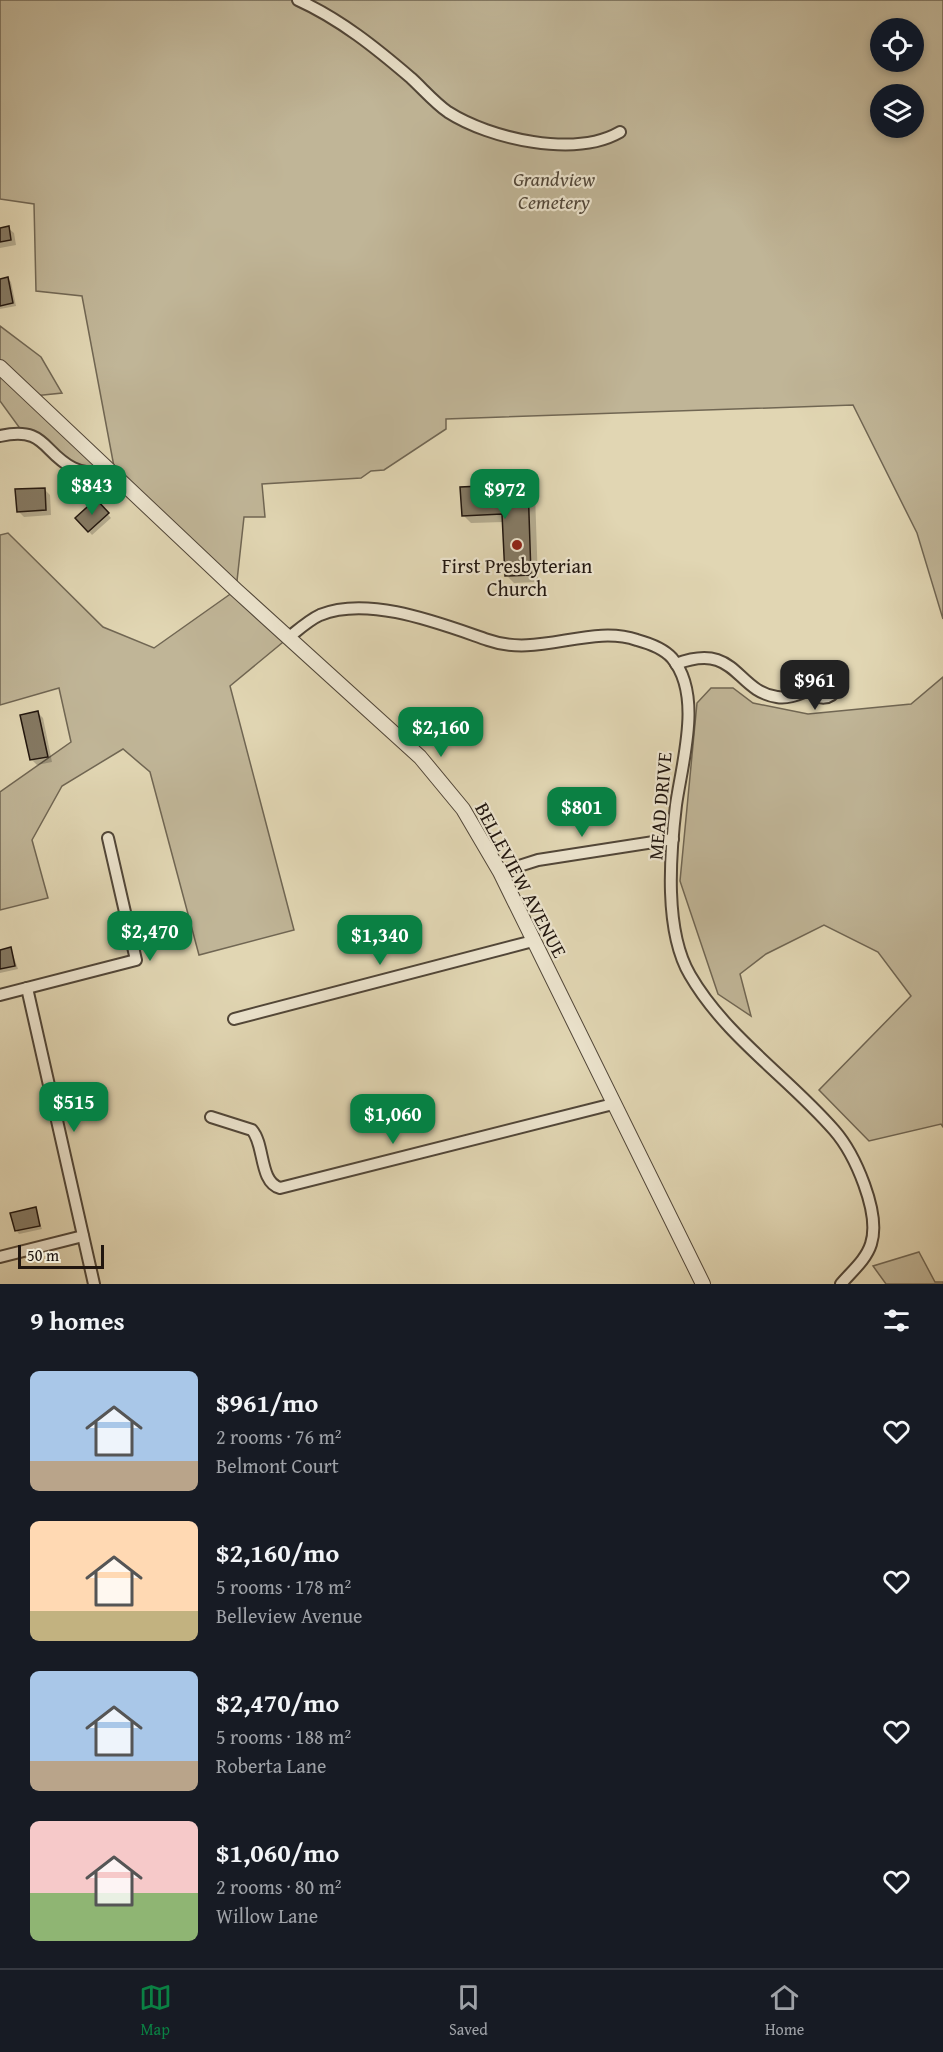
<!DOCTYPE html>
<meta charset="utf-8">
<style>
:root{--surface:#171b24;--page:#242831;--text:#f1f3f6;--muted:#9ea1a6;--line:#363941;--accent:#0b8043}
body{margin:0;font-family:"Gentium Book Plus",serif;background:var(--page);color:var(--text);height:100vh;display:flex;flex-direction:column;font-size:22px;white-space:nowrap}
*{box-sizing:border-box;margin:0}
p{font-size:20px;color:var(--muted)}
.icon{flex:none;width:33px;height:33px;fill:none;stroke:currentColor;stroke-width:2;stroke-linecap:round;stroke-linejoin:round}
.map{position:relative;height:1284px;overflow:hidden}
.details{display:flex;flex-direction:column;background:var(--surface);flex:1}
.details>*{flex:none}
.controls{position:absolute;left:870px;top:18px;display:grid;gap:12px}
.controls a{display:grid;place-items:center;width:54px;height:54px;border-radius:50%;background:var(--surface);box-shadow:0 3px 9px #0003;font-size:30px}
.scale{position:absolute;left:18px;bottom:15px;width:86px;box-sizing:border-box;padding-left:6px;border:3px solid #21160f;border-top:0;font-size:16px;line-height:21px;white-space:nowrap;color:#21160f;-webkit-text-stroke:4px #ece4ce;paint-order:stroke}
.price{position:absolute;translate:-50% -51px;padding:0 14px;border-radius:12px;background:var(--accent);color:#fff;font-size:20px;line-height:39px;filter:drop-shadow(0 2px 3px #0008)}
.price::after{content:'';position:absolute;left:50%;top:36px;width:18px;height:14px;margin-left:-9px;background:inherit;clip-path:polygon(0 0,100% 0,50% 100%)}
.price.selected{background:#222;color:#fff}
ul{padding:0;list-style:none}
li{display:flex;align-items:center;gap:18px;height:150px;padding:0 30px}
li span{display:grid;place-items:center;flex:none;width:168px;height:120px;border-radius:9px;color:#555}
li>.icon{margin-inline-start:auto}
span .icon{width:72px;height:72px;fill:#fffc;stroke-width:1}
li b{font-size:26px}
h2{display:flex;justify-content:space-between;align-items:center;height:72px;padding:0 30px;font-size:26px}
.tabs{display:flex;justify-content:space-around;align-items:center;height:84px;border-top:2px solid var(--line);background:var(--surface);font-size:16px;color:var(--muted)}
.tabs a{display:grid;justify-items:center;gap:3px}
.tabs .selected{color:var(--accent)}
.map>svg:first-child{display:block}
.green{fill:#c0b597;stroke:#706653;stroke-width:1.5;fill-rule:evenodd}
.shadow{fill:#0003}
.building{fill:#857a64;stroke:#21160f;stroke-width:1.5}
.lines{fill:none;stroke-linecap:round;stroke-linejoin:round}
.minor-casing{stroke:#514638;stroke-width:14}
.tertiary-casing{stroke:#514638;stroke-width:16}
.minor{stroke:#ece4ce;stroke-width:10}
.tertiary{stroke:#ece4ce;stroke-width:14}
.poi-dot{fill:#8f2418;stroke:#ece4ce;stroke-width:2}
.labels{text-anchor:middle;stroke-width:4.5;stroke-linejoin:round;paint-order:stroke}
.park-label{font-size:20px;font-style:italic;fill:#514638;stroke:#ece4ce}
.poi-label{font-size:20px;fill:#21160f;stroke:#ece4ce}
.street-label{font-size:20px;fill:#21160f;stroke:#ece4ce}
</style>
<div class="map">
<svg width="943" height="1284" viewBox="0 0 943 1284">
<rect width="100%" height="100%" fill="#e1d6b3"/>
<filter id="stains"><feTurbulence type="fractalNoise" baseFrequency=".00333" numOctaves="4"/><feColorMatrix values="0 0 0 0 .2 0 0 0 0 .09 0 0 0 0 .02 0 0 0 .5 -.17"/></filter>
<radialGradient id="worn" r=".72"><stop offset=".6" stop-color="#630" stop-opacity="0"/><stop offset="1" stop-color="#630" stop-opacity=".3"/></radialGradient>
<g class="green">
<path d="M0,0H943V619L917,533L853,405L446,419V429L384,470L371,471L361,478L262,484L265,517H244L236,590L288,638L230,686L294,930L199,955L150,772L123,749L62,786L32,840L48,898L0,910V792L71,742L59,688L0,705V535L8,533L103,627L154,648L236,590L115,473H89L24,434L0,401V326L41,357L62,393L33,396L115,472L82,296L36,291L34,204L0,199ZM880,28H914V62H880ZM880,94H914V128H880Z"/>
<path d="M943,677V1127L941,1124L869,1141L819,1090L911,996L878,952L824,925L766,954L740,974L751,1016L718,994L680,881L697,703L711,688H733L753,703L808,714L911,704Z"/>
<path d="M919,1252L935,1282H943V1284H886L873,1266Z"/>
</g>
<g class="shadow">
<path d="M8,228L14,233L16,245L0,248V229Z"/>
<path d="M8,279L11,282L16,306L0,309V280Z"/>
<path d="M527,486L535,493L538,582L514,583L506,575L504,522L471,523L463,515Z"/>
<path d="M44,489L50,495L51,515L24,517L18,511Z"/>
<path d="M96,501L111,518L92,535L77,518Z"/>
<path d="M37,712L43,718L52,762L37,765L32,760Z"/>
<path d="M11,949L18,969L0,973V951Z"/>
<path d="M35,1209L42,1229L19,1234L16,1230Z"/>
</g>
<g class="building">
<path d="M9,226L11,240L0,242V228Z"/>
<path d="M8,277L13,303L0,306V279Z"/>
<path d="M528,484L531,575L505,576L502,514L462,516L460,487Z"/>
<path d="M45,488L46,510L17,512L15,489Z"/>
<path d="M96,499L109,513L88,532L75,518Z"/>
<path d="M38,711L48,757L30,760L20,715Z"/>
<path d="M11,947L15,966L0,969V950Z"/>
<path d="M36,1207L40,1226L15,1231L10,1213Z"/>
</g>
<g class="lines">
<defs>
<g id="minor">
<path d="M298,0C340,19 376,48 411,78C423,89 435,103 448,112C490,139 575,158 620,132"/>
<path d="M0,436C46,426 42,452 73,468C86,475 101,473 115,473"/>
<path d="M288,638C298,630 309,620 320,615C369,595 441,624 488,640C538,658 590,624 637,640C648,643 664,649 672,658C703,695 682,762 676,805C670,855 664,931 690,975C726,1037 788,1077 834,1130C855,1154 881,1213 871,1244C866,1260 851,1272 841,1284"/>
<path d="M676,664C737,641 735,691 777,697C788,699 799,694 810,690C819,701 830,700 838,688C841,674 833,666 819,667L809,676L810,690"/>
<path d="M500,872L538,860L673,839"/>
<path d="M27,988L94,1284"/>
<path d="M0,995L136,960L108,838"/>
<path d="M234,1019L533,941"/>
<path d="M211,1117L252,1130C265,1145 259,1182 280,1188L613,1104"/>
<path d="M0,1257L83,1236"/>
</g>
<path id="tertiary" d="M0,367L236,590L420,757L463,809L500,872L703,1284"/>
</defs>
<use href="#minor" class="minor-casing"/>
<use href="#tertiary" class="tertiary-casing"/>
<use href="#minor" class="minor"/>
<use href="#tertiary" class="tertiary"/>
</g>
<circle class="poi-dot" cx="517" cy="545" r="6"/>
<g class="labels">
<g class="park-label">
<text x="554" y="186">Grandview<tspan x="554" dy="23">Cemetery</tspan></text>
</g>
<g class="poi-label">
<text x="517" y="573">First Presbyterian<tspan x="517" dy="23">Church</tspan></text>
</g>
<g class="street-label">
<text transform="translate(660 806) rotate(-85)" y="7">MEAD DRIVE</text>
<text transform="translate(521 880) rotate(62)" y="7">BELLEVIEW AVENUE</text>
</g>
</g>
<rect width="100%" height="100%" filter="url(#stains)"/>
<rect width="100%" height="100%" fill="url(#worn)"/>
</svg>
<div class="controls">
<a><svg class="icon" aria-label="locate" viewBox="0 0 24 24"><circle cx="12" cy="12" r="6"/><path d="M12 2v4M12 18v4M2 12h4M18 12h4"/></svg></a>
<a><svg class="icon" aria-label="layers" viewBox="0 0 24 24"><path d="M12 4l9 5-9 5-9-5zM3 14l9 5 9-5"/></svg></a>
</div>
<div class="scale">50 m</div>
<b class="price" style="left:92px;top:516px">$843</b>
<b class="price" style="left:505px;top:520px">$972</b>
<b class="price selected" style="left:815px;top:711px">$961</b>
<b class="price" style="left:441px;top:758px">$2,160</b>
<b class="price" style="left:582px;top:838px">$801</b>
<b class="price" style="left:150px;top:962px">$2,470</b>
<b class="price" style="left:380px;top:966px">$1,340</b>
<b class="price" style="left:74px;top:1133px">$515</b>
<b class="price" style="left:393px;top:1145px">$1,060</b>
</div>
<section class="details">
<h2>9 homes<svg class="icon" aria-label="filters" viewBox="0 0 24 24"><path d="M4 7h16M4 17h16"/><circle cx="9" cy="7" r="2"/><circle cx="15" cy="17" r="2"/></svg></h2>
<ul>
<li><span style="background:linear-gradient(#a9c7e8 75%,#b9a48a 0)"><svg class="icon" aria-label="home" viewBox="0 0 24 24"><path d="M3 11l9-7 9 7M6 9v11h12V9"/></svg></span><div><b>$961/mo</b><p>2 rooms · 76 m²</p><p>Belmont Court</p></div><svg class="icon" aria-label="heart" viewBox="0 0 24 24"><path d="M12 20l-8-8c-3-5 5-10 8-4 3-6 11-1 8 4z"/></svg></li>
<li><span style="background:linear-gradient(#ffd9b3 75%,#c2b280 0)"><svg class="icon" aria-label="home" viewBox="0 0 24 24"><path d="M3 11l9-7 9 7M6 9v11h12V9"/></svg></span><div><b>$2,160/mo</b><p>5 rooms · 178 m²</p><p>Belleview Avenue</p></div><svg class="icon" aria-label="heart" viewBox="0 0 24 24"><path d="M12 20l-8-8c-3-5 5-10 8-4 3-6 11-1 8 4z"/></svg></li>
<li><span style="background:linear-gradient(#a9c7e8 75%,#b9a48a 0)"><svg class="icon" aria-label="home" viewBox="0 0 24 24"><path d="M3 11l9-7 9 7M6 9v11h12V9"/></svg></span><div><b>$2,470/mo</b><p>5 rooms · 188 m²</p><p>Roberta Lane</p></div><svg class="icon" aria-label="heart" viewBox="0 0 24 24"><path d="M12 20l-8-8c-3-5 5-10 8-4 3-6 11-1 8 4z"/></svg></li>
<li><span style="background:linear-gradient(#f6c9c9 60%,#8fb573 0)"><svg class="icon" aria-label="home" viewBox="0 0 24 24"><path d="M3 11l9-7 9 7M6 9v11h12V9"/></svg></span><div><b>$1,060/mo</b><p>2 rooms · 80 m²</p><p>Willow Lane</p></div><svg class="icon" aria-label="heart" viewBox="0 0 24 24"><path d="M12 20l-8-8c-3-5 5-10 8-4 3-6 11-1 8 4z"/></svg></li>
</ul>
</section>
<nav class="tabs">
<a class="selected"><svg class="icon" aria-label="map" viewBox="0 0 24 24"><path d="M3 6l6-2 6 2 6-2v14l-6 2-6-2-6 2zM9 4v14M15 6v14"/></svg>Map</a>
<a><svg class="icon" aria-label="saved" viewBox="0 0 24 24"><path d="M7 4h10v16l-5-4-5 4z"/></svg>Saved</a>
<a><svg class="icon" aria-label="home" viewBox="0 0 24 24"><path d="M3 11l9-7 9 7M6 9v11h12V9"/></svg>Home</a>
</nav>
